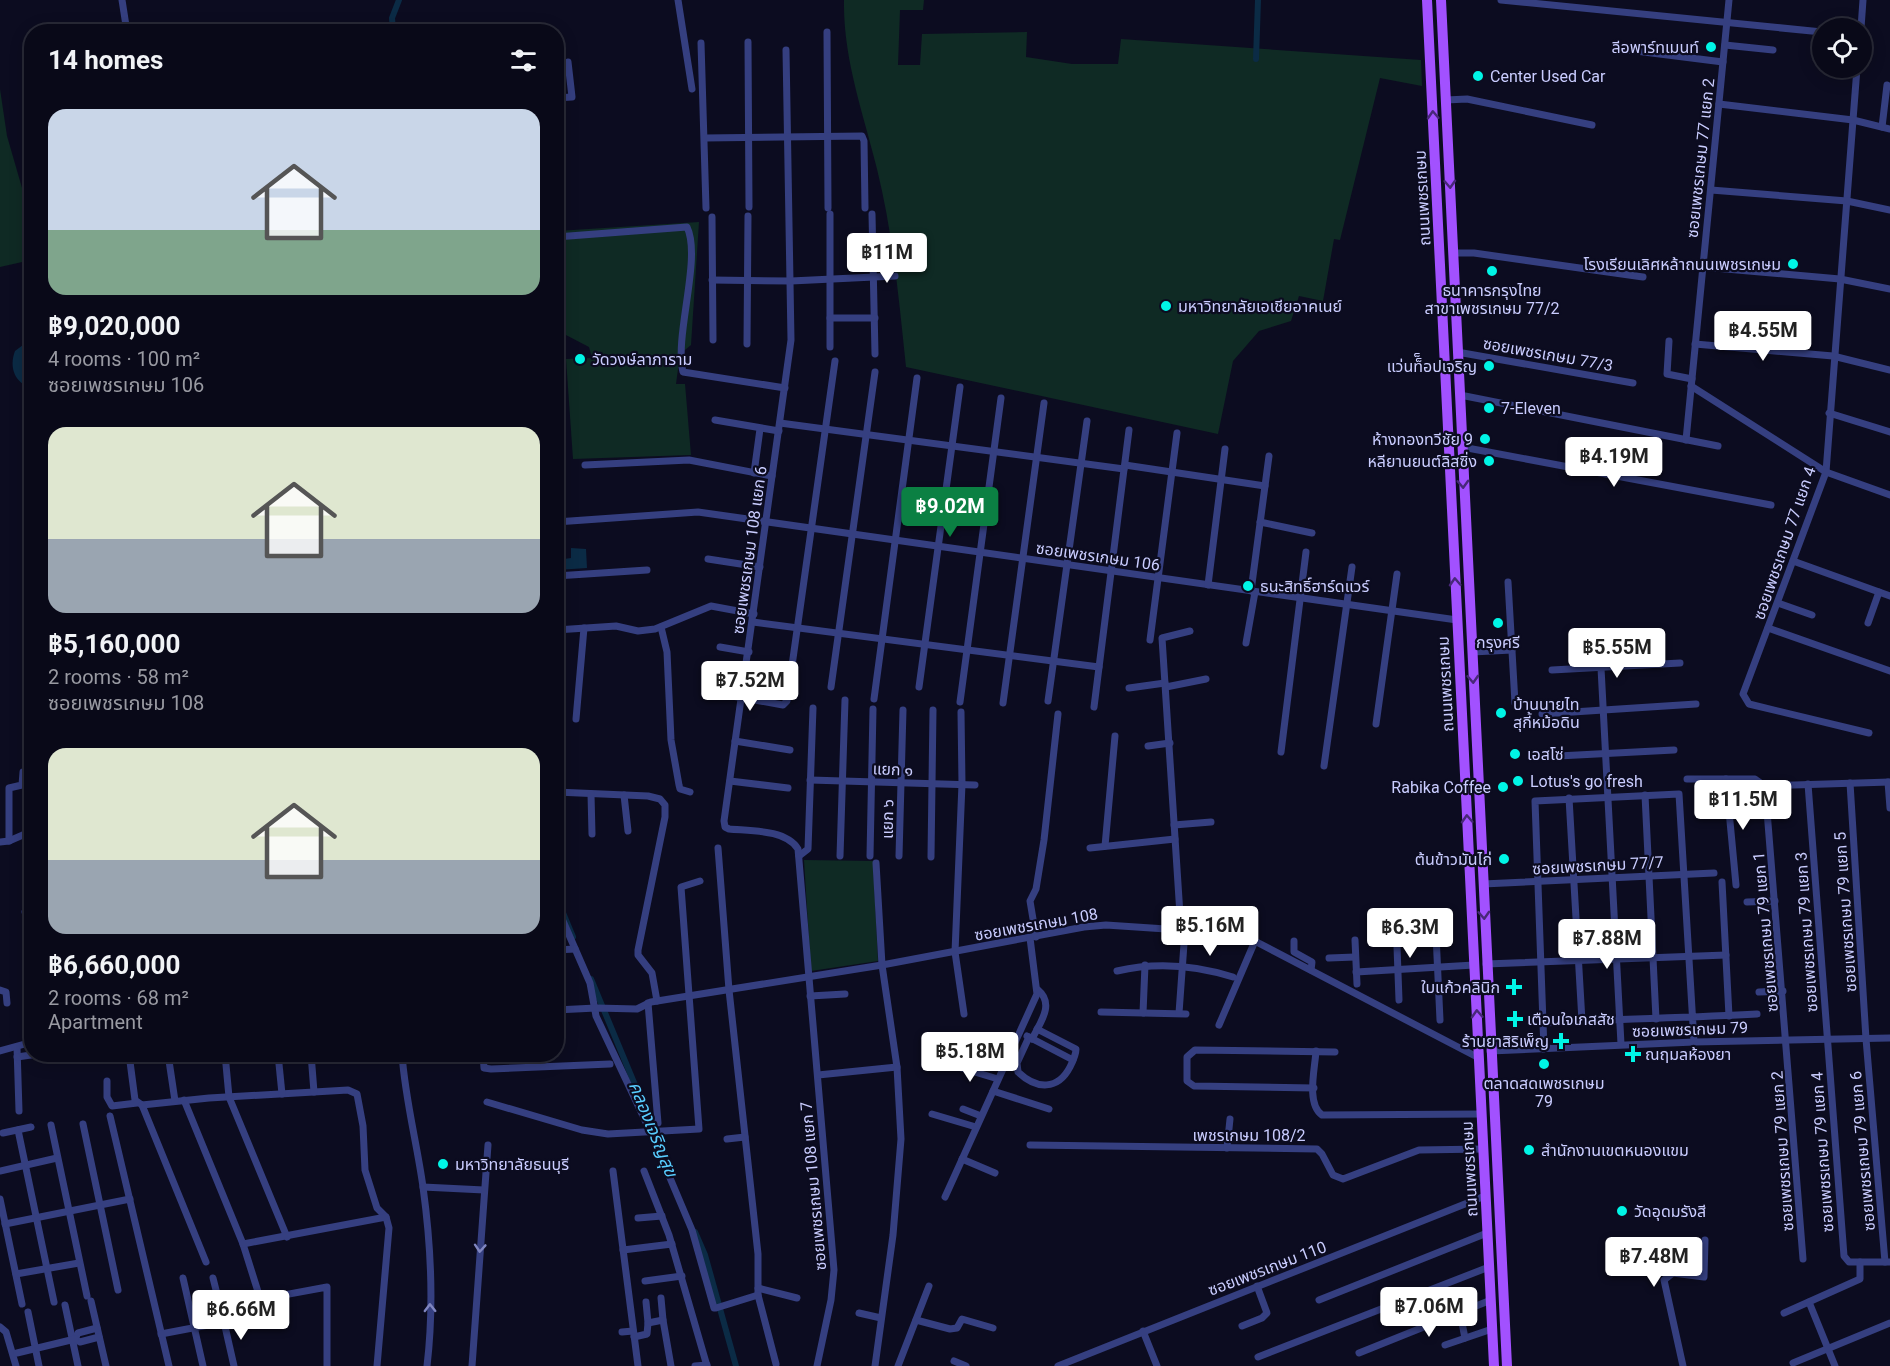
<!DOCTYPE html>
<meta charset="utf-8">
<style>
:root{--surface:#090918;--page:#121221;--text:#f1f3f6;--muted:#999aa2;--line:#292a37;--accent:#0b8043}
body{margin:0;font-family:Roboto,"Noto Sans Thai",sans-serif;background:var(--page);color:var(--text);height:100vh;display:flex;flex-direction:column;font-size:22px;white-space:nowrap}
*{box-sizing:border-box;margin:0}
p{font-size:20px;color:var(--muted)}
.icon{flex:none;width:33px;height:33px;fill:none;stroke:currentColor;stroke-width:2;stroke-linecap:round;stroke-linejoin:round}
.map{position:relative;flex:1;overflow:hidden}
.sheet{position:absolute;left:24px;top:24px;width:540px;height:1038px;display:flex;flex-direction:column;background:var(--surface);border-radius:24px;box-shadow:0 3px 15px #0003,0 0 0 2px var(--line)}
.sheet>*{flex:none}
.fabs{position:absolute;left:1812px;top:18px;display:grid;gap:12px}
.fabs a{display:grid;place-items:center;width:60px;height:60px;border-radius:50%;background:var(--surface);box-shadow:0 3px 15px #0003,0 0 0 2px var(--line);font-size:30px}
.price{position:absolute;translate:-50% -51px;padding:0 14px;border-radius:6px;background:#fff;color:#222;font-size:20px;line-height:39px;filter:drop-shadow(0 2px 3px #0008)}
.price::after{content:'';position:absolute;left:50%;top:36px;width:18px;height:14px;margin-left:-9px;background:inherit;clip-path:polygon(0 0,100% 0,50% 100%)}
.price.selected{background:var(--accent);color:#fff}
ul{padding:0;list-style:none}
li{display:grid;align-content:center;gap:12px;height:318px;padding:0 24px}
li span{display:grid;place-items:center;height:186px;border-radius:18px;color:#555}
li>.icon{margin-inline-start:auto}
span .icon{width:108px;height:108px;fill:#fffc;stroke-width:1}
li b{font-size:26px}
h2{display:flex;justify-content:space-between;align-items:center;height:72px;padding:0 24px;font-size:26px}
.map>svg:first-child{display:block}
.green{fill:#0f2a24}
.water{fill:#0b2b45}
.lines{fill:none;stroke-linecap:round;stroke-linejoin:round}
.canal{stroke:#0b2b45;stroke-width:6}
.street{stroke:#353f80;stroke-width:7}
.primary{stroke:#a251ff;stroke-width:10}
.oneway{stroke:#482879}
.oneway2{stroke:#8086c0}
.poi-dot{fill:#00f5e6;stroke:#0c0c20;stroke-width:2}
.labels{text-anchor:middle;stroke-width:4.5;stroke-linejoin:round;paint-order:stroke}
.poi-label{font-size:16px;fill:#cacdff;stroke:#0c0c20;text-anchor:start}
.street-label{font-size:16px;fill:#cacdff;stroke:#0c0c20}
.water-label{font-size:18px;font-style:italic;fill:#58cdff;stroke:#0c0c20}
</style>
<div class="map">
<svg width="1890" height="1366" viewBox="0 0 1890 1366">
<rect width="100%" height="100%" fill="#0c0c20"/>
<g class="green">
<path d="M844,0H924L923,10H900L898,65H920L922,34L1027,32L1026,57L1072,64H1118L1121,39L1421,60L1422,86L1380,78L1340,240L1334,239L1323,301L1299,296L1291,321L1259,331L1233,361L1218,434L906,367C899,300 893,234 877,169C863,112 843,59 844,0Z"/>
<path d="M0,89L7,136L31,219V260L0,267Z"/>
<path d="M699,222L691,345L680,354L676,384H685L691,455L573,459L566,359L592,358L589,347L564,334L561,294H557V231Z"/>
<path d="M804,860L873,861L878,961L811,971Z"/>
</g>
<g class="water">
<path d="M31,339H32L31,388C14,382 9,367 15,351Z"/>
<path d="M571,548L586,549L587,568L557,570V560L571,558Z"/>
</g>
<g class="lines">
<g class="canal">
<path d="M393,32L392,18L399,0"/>
<path d="M1256,59L1258,0"/>
<path d="M556,896L573,937"/>
<path d="M591,979L662,1150"/>
<path d="M695,1232L705,1255L736,1366"/>
</g>
<g class="street">
<path d="M122,0L127,32"/>
<path d="M678,0L692,89"/>
<path d="M1501,0L1822,32"/>
<path d="M1861,28L1863,0"/>
<path d="M827,32L828,208"/>
<path d="M748,42L749,207"/>
<path d="M701,43L706,208"/>
<path d="M1725,45L1773,50"/>
<path d="M1620,49L1723,62"/>
<path d="M786,50L791,340L724,821L725,827L729,829C749,831 786,829 798,849L834,1270L831,1300L817,1366"/>
<path d="M1857,68L1826,472L1743,694L1749,704L1869,733"/>
<path d="M556,98L572,97L568,62"/>
<path d="M1446,100L1467,99L1592,125"/>
<path d="M1719,104L1853,120L1890,129"/>
<path d="M1882,127L1887,85"/>
<path d="M705,138L862,136L864,141L865,208"/>
<path d="M1711,190L1847,201L1890,210"/>
<path d="M830,214V347"/>
<path d="M872,214L875,354"/>
<path d="M712,217L713,340"/>
<path d="M556,237L687,227C702,258 674,336 683,372L785,388"/>
<path d="M1453,253H1474L1643,277"/>
<path d="M1703,267L1840,279L1890,289"/>
<path d="M712,280L791,281L895,276"/>
<path d="M830,318H875"/>
<path d="M1669,341L1667,374L1692,379"/>
<path d="M747,344L748,216"/>
<path d="M1695,344L1833,356L1890,370"/>
<path d="M1457,352L1633,383"/>
<path d="M1691,386L1826,472L1890,495"/>
<path d="M1460,395L1718,446"/>
<path d="M1829,413L1890,432"/>
<path d="M715,420L779,431"/>
<path d="M780,423L1124,469"/>
<path d="M1686,440L1729,0"/>
<path d="M1462,447L1771,505"/>
<path d="M585,465L689,460L772,476"/>
<path d="M1125,465L1265,486"/>
<path d="M754,473L760,429"/>
<path d="M556,522L698,512L1457,620"/>
<path d="M1260,522L1312,533"/>
<path d="M708,559L760,567"/>
<path d="M1793,561L1890,596"/>
<path d="M556,576L647,570"/>
<path d="M1508,582L1515,703"/>
<path d="M1208,585L1225,449"/>
<path d="M1251,591L1269,456"/>
<path d="M1778,603L1812,615"/>
<path d="M753,622L1099,667"/>
<path d="M1868,623L1879,592"/>
<path d="M661,627L667,652L671,740L679,785L680,789L690,792"/>
<path d="M1768,628L1890,671"/>
<path d="M556,630L616,626L638,631L655,629L711,606L754,614"/>
<path d="M1150,640L1177,433"/>
<path d="M1246,643L1255,592"/>
<path d="M720,647L749,652"/>
<path d="M1472,652L1512,650"/>
<path d="M1601,668L1621,1044"/>
<path d="M1552,670L1680,663"/>
<path d="M831,687L875,372"/>
<path d="M919,687L960,387"/>
<path d="M1166,687L1206,679"/>
<path d="M1129,688L1165,683"/>
<path d="M715,693L783,705L787,701L835,361"/>
<path d="M874,699L917,378"/>
<path d="M1048,701L1087,421"/>
<path d="M960,702L1001,398"/>
<path d="M1003,703L1044,403"/>
<path d="M1094,707L1129,430"/>
<path d="M961,712L962,784L955,952L964,1014"/>
<path d="M1542,714L1696,704"/>
<path d="M576,719L584,628"/>
<path d="M1376,724L1397,574"/>
<path d="M735,741L790,750"/>
<path d="M1148,746L1170,743"/>
<path d="M1281,752L1306,552"/>
<path d="M1558,756L1674,750"/>
<path d="M1324,766L1352,567"/>
<path d="M1687,779H1755L1765,786L1890,782"/>
<path d="M1726,779L1736,885"/>
<path d="M810,780L975,785"/>
<path d="M730,781L788,788"/>
<path d="M1888,782L1890,808"/>
<path d="M1850,783L1866,1039L1885,1262"/>
<path d="M1808,784L1844,1256L1849,1262H1890"/>
<path d="M1765,786L1803,1259"/>
<path d="M556,792L648,796L660,799L665,805V817L638,950V955L652,973L657,1001"/>
<path d="M559,792L560,838"/>
<path d="M591,794L592,834"/>
<path d="M624,795L628,831"/>
<path d="M1645,795L1656,1019"/>
<path d="M1569,798L1582,1021"/>
<path d="M1174,825L1211,822"/>
<path d="M9,841V788L22,785L23,772"/>
<path d="M0,842L9,841L32,831"/>
<path d="M1105,846L1115,736"/>
<path d="M718,848L729,990L758,1254V1295L776,1364"/>
<path d="M1090,848L1175,839"/>
<path d="M799,856L808,849L813,708"/>
<path d="M840,856L845,700"/>
<path d="M870,856L873,709"/>
<path d="M899,856L903,710"/>
<path d="M931,857L933,710"/>
<path d="M1722,882L1729,1016"/>
<path d="M1483,884L1714,873"/>
<path d="M1747,902L1775,901"/>
<path d="M556,905L590,983L596,1016L651,1133L692,1230L714,1308"/>
<path d="M25,912L32,911"/>
<path d="M1435,913L1440,1020"/>
<path d="M1396,920L1399,1000"/>
<path d="M1181,930L1162,638L1190,631"/>
<path d="M1036,937L1030,901L1036,889L1044,840L1058,714"/>
<path d="M1355,940L1357,984"/>
<path d="M1294,941V952L1312,962L1311,970"/>
<path d="M556,950L575,949"/>
<path d="M1329,958L1355,957"/>
<path d="M1486,964L1726,955"/>
<path d="M1117,971C1155,962 1195,965 1233,977"/>
<path d="M1356,972L1474,965"/>
<path d="M0,990L6,992L7,1003"/>
<path d="M1759,992L1783,991"/>
<path d="M810,996L845,994"/>
<path d="M648,1003L658,1123"/>
<path d="M556,1010L596,1008L637,1009L651,1002L882,965L1084,927L1106,925L1181,930L1247,937L1479,1058"/>
<path d="M1101,1012L1186,1014"/>
<path d="M1143,1013L1145,965"/>
<path d="M1179,1013L1185,930"/>
<path d="M1543,1023L1544,1049"/>
<path d="M1219,1025L1255,941"/>
<path d="M1027,1036L1073,1060"/>
<path d="M1029,1037L1017,1063L1018,1072C1037,1090 1058,1090 1070,1067C1073,1061 1076,1055 1076,1049L1037,1029"/>
<path d="M1032,1039C1040,1023 1055,1004 1038,990"/>
<path d="M965,1041L1010,1054"/>
<path d="M1694,1042L1679,794L1535,801L1543,1023C1614,1019 1685,1018 1757,1014"/>
<path d="M17,1047L19,1111"/>
<path d="M0,1051L32,1042"/>
<path d="M1316,1051C1315,1068 1306,1104 1322,1115L1482,1114"/>
<path d="M1490,1051L1694,1042L1890,1038"/>
<path d="M129,1054L135,1100L142,1105L209,1098L348,1090L357,1094L363,1126L365,1170L377,1208L386,1217L389,1228L377,1366"/>
<path d="M168,1054L175,1101"/>
<path d="M225,1054L229,1097L287,1237"/>
<path d="M278,1054L282,1094"/>
<path d="M311,1054L314,1092"/>
<path d="M402,1054C405,1099 417,1143 423,1187C431,1245 434,1307 427,1366"/>
<path d="M483,1054L484,1068L491,1069L610,1064"/>
<path d="M17,1057L38,1054"/>
<path d="M169,1060L185,1058"/>
<path d="M948,1064L998,1079"/>
<path d="M818,1075L897,1067"/>
<path d="M107,1081V1097L112,1106L137,1103"/>
<path d="M1314,1088L1194,1086L1187,1081V1057L1195,1050L1335,1052"/>
<path d="M993,1091L1049,1109"/>
<path d="M184,1100L243,1244L260,1298"/>
<path d="M487,1102L582,1130L608,1134L699,1129L681,887L700,881"/>
<path d="M142,1105L206,1262"/>
<path d="M963,1109L981,1116"/>
<path d="M932,1114L976,1127"/>
<path d="M110,1116L169,1366"/>
<path d="M83,1124L118,1290"/>
<path d="M51,1125L87,1296"/>
<path d="M18,1130L54,1302"/>
<path d="M3,1133L31,1127"/>
<path d="M727,1139L745,1137"/>
<path d="M1030,1145L1317,1149L1322,1154L1333,1175L1343,1179L1419,1150L1483,1149"/>
<path d="M1227,1148L1230,1119"/>
<path d="M962,1159L995,1173"/>
<path d="M0,1171L57,1158"/>
<path d="M613,1171L638,1366"/>
<path d="M644,1171L669,1235L707,1366"/>
<path d="M423,1187L484,1190"/>
<path d="M945,1197L1037,994L1030,938"/>
<path d="M0,1199L22,1304"/>
<path d="M638,1218L662,1216"/>
<path d="M5,1224L130,1199"/>
<path d="M243,1244L386,1217"/>
<path d="M623,1250L672,1244"/>
<path d="M16,1274L79,1263"/>
<path d="M183,1278L203,1366"/>
<path d="M645,1281L682,1276"/>
<path d="M758,1288L797,1298"/>
<path d="M661,1298L663,1320"/>
<path d="M1319,1300L1487,1233"/>
<path d="M91,1301L106,1366"/>
<path d="M246,1302L327,1287V1366"/>
<path d="M646,1302L648,1323"/>
<path d="M1809,1302L1835,1366"/>
<path d="M65,1305L78,1366"/>
<path d="M716,1308L758,1295"/>
<path d="M28,1312L39,1366"/>
<path d="M859,1313L881,1318"/>
<path d="M1784,1313L1860,1279V1262"/>
<path d="M1461,1318L1465,1338"/>
<path d="M916,1320L950,1329L957,1328L962,1319L993,1328"/>
<path d="M224,1322L234,1366"/>
<path d="M1242,1326L1262,1318L1267,1313L1257,1286"/>
<path d="M0,1327L6,1332L16,1366"/>
<path d="M97,1328L78,1333L75,1339L80,1342L99,1337"/>
<path d="M1143,1331L1157,1366"/>
<path d="M622,1332L633,1331"/>
<path d="M161,1334L224,1322L213,1278"/>
<path d="M634,1337L647,1334L648,1323L663,1320L671,1366"/>
<path d="M1445,1345L1492,1329"/>
<path d="M17,1353L75,1339"/>
<path d="M1359,1353L1491,1300"/>
<path d="M1258,1357L1489,1267"/>
<path d="M954,1361L966,1366"/>
<path d="M1793,1363L1890,1323"/>
<path d="M472,1366L488,1145"/>
<path d="M695,1366L707,1365"/>
<path d="M875,1366L893,1235L901,1139L897,1067L882,965L876,863"/>
<path d="M898,1366L929,1286"/>
<path d="M1058,1366L1485,1196"/>
<path d="M1683,1366L1664,1280L1673,1273L1704,1277L1705,1240"/>
</g>
<g class="primary">
<path d="M1427,0L1494,1366"/>
<path d="M1441,0L1507,1366"/>
</g>
</g>
<defs><path id="oneway-chevron" d="M-2-3.5L2.5 0L-2 3.5" fill="none" stroke-width="1.6" stroke-linecap="round" stroke-linejoin="round" transform="scale(1.5)"/></defs>
<g class="oneway">
<use href="#oneway-chevron" transform="translate(1433 115) rotate(-93)"/>
<use href="#oneway-chevron" transform="translate(1450 184) rotate(87)"/>
<use href="#oneway-chevron" transform="translate(1463 484) rotate(88)"/>
<use href="#oneway-chevron" transform="translate(1455 582) rotate(-93)"/>
<use href="#oneway-chevron" transform="translate(1473 679) rotate(87)"/>
<use href="#oneway-chevron" transform="translate(1467 819) rotate(-93)"/>
<use href="#oneway-chevron" transform="translate(1484 915) rotate(87)"/>
<use href="#oneway-chevron" transform="translate(1477 1014) rotate(-93)"/>
</g>
<g class="oneway2">
<use href="#oneway-chevron" transform="translate(480 1248) rotate(94)"/>
<use href="#oneway-chevron" transform="translate(430 1308) rotate(-91)"/>
</g>
<g class="poi-dot">
<circle cx="1711" cy="47" r="6"/>
<circle cx="1478" cy="76" r="6"/>
<circle cx="1793" cy="264" r="6"/>
<circle cx="1492" cy="271" r="6"/>
<circle cx="1166" cy="306" r="6"/>
<circle cx="580" cy="359" r="6"/>
<circle cx="1489" cy="366" r="6"/>
<circle cx="1489" cy="408" r="6"/>
<circle cx="1485" cy="439" r="6"/>
<circle cx="1489" cy="461" r="6"/>
<circle cx="1248" cy="586" r="6"/>
<circle cx="1498" cy="623" r="6"/>
<circle cx="1501" cy="713" r="6"/>
<circle cx="1515" cy="754" r="6"/>
<circle cx="1518" cy="781" r="6"/>
<circle cx="1503" cy="787" r="6"/>
<circle cx="1504" cy="859" r="6"/>
<path d="M1511 978h6v6h6v6h-6v6h-6v-6h-6v-6h6z"/>
<path d="M1512 1010h6v6h6v6h-6v6h-6v-6h-6v-6h6z"/>
<path d="M1558 1032h6v6h6v6h-6v6h-6v-6h-6v-6h6z"/>
<path d="M1630 1045h6v6h6v6h-6v6h-6v-6h-6v-6h6z"/>
<circle cx="1544" cy="1064" r="6"/>
<circle cx="1529" cy="1150" r="6"/>
<circle cx="443" cy="1164" r="6"/>
<circle cx="1622" cy="1211" r="6"/>
</g>
<g class="labels">
<g class="poi-label">
<text x="1699" y="53" text-anchor="end">ลีอพาร์ทเมนท์</text>
<text x="1490" y="82">Center Used Car</text>
<text x="1781" y="270" text-anchor="end">โรงเรียนเลิศหล้าถนนเพชรเกษม</text>
<text x="1492" y="296" text-anchor="middle">ธนาคารกรุงไทย<tspan x="1492" dy="18">สาขาเพชรเกษม 77/2</tspan></text>
<text x="1178" y="312">มหาวิทยาลัยเอเชียอาคเนย์</text>
<text x="592" y="365">วัดวงษ์ลาภาราม</text>
<text x="1477" y="372" text-anchor="end">แว่นท็็อปเจริญ</text>
<text x="1501" y="414">7-Eleven</text>
<text x="1473" y="445" text-anchor="end">ห้างทองทวีชัย 9</text>
<text x="1477" y="467" text-anchor="end">หลียานยนต์ลิสซิ่ง</text>
<text x="1260" y="592">ธนะสิทธิ์ฮาร์ดแวร์</text>
<text x="1498" y="648" text-anchor="middle">กรุงศรี</text>
<text x="1513" y="710">บ้านนายไท<tspan x="1513" dy="18">สุกี้หม้อดิน</tspan></text>
<text x="1527" y="760">เอสโซ่</text>
<text x="1530" y="787">Lotus's go fresh</text>
<text x="1491" y="793" text-anchor="end">Rabika Coffee</text>
<text x="1492" y="865" text-anchor="end">ต้นข้าวมันไก่</text>
<text x="1500" y="993" text-anchor="end">ใบแก้วคลินิก</text>
<text x="1527" y="1025">เตือนใจเภสสัช</text>
<text x="1549" y="1047" text-anchor="end">ร้านยาสิริเพ็ญ</text>
<text x="1645" y="1060">ณฤมลห้องยา</text>
<text x="1544" y="1089" text-anchor="middle">ตลาดสดเพชรเกษม<tspan x="1544" dy="18">79</tspan></text>
<text x="1541" y="1156">สำนักงานเขตหนองแขม</text>
<text x="455" y="1170">มหาวิทยาลัยธนบุรี</text>
<text x="1634" y="1217">วัดอุดมรังสี</text>
</g>
<g class="street-label">
<text transform="translate(1700 158) rotate(-84)" y="6">ซอยเพชรเกษม 77 แยก 2</text>
<text transform="translate(1422 198) rotate(-93)" y="6">ถนนเพชรเกษม</text>
<text transform="translate(1548 354) rotate(10)" y="6">ซอยเพชรเกษม 77/3</text>
<text transform="translate(1784 543) rotate(-71)" y="6">ซอยเพชรเกษม 77 แยก 4</text>
<text transform="translate(749 550) rotate(-82)" y="6">ซอยเพชรเกษม 108 แยก 6</text>
<text transform="translate(1098 556) rotate(8)" y="6">ซอยเพชรเกษม 106</text>
<text transform="translate(1445 684) rotate(-93)" y="6">ถนนเพชรเกษม</text>
<text transform="translate(893 769) rotate(2)" y="6">แยก ๑</text>
<text transform="translate(887 819) rotate(-89)" y="6">แยก ๖</text>
<text transform="translate(1598 865) rotate(-3)" y="6">ซอยเพชรเกษม 77/7</text>
<text transform="translate(1845 912) rotate(-94)" y="6">ซอยเพชรเกษม 79 แยก 5</text>
<text transform="translate(1036 924) rotate(-10)" y="6">ซอยเพชรเกษม 108</text>
<text transform="translate(1765 932) rotate(-95)" y="6">ซอยเพชรเกษม 79 แยก 1</text>
<text transform="translate(1806 932) rotate(-94)" y="6">ซอยเพชรเกษม 79 แยก 3</text>
<text transform="translate(1690 1029) rotate(-2)" y="6">ซอยเพชรเกษม 79</text>
<text x="1249" y="1141">เพชรเกษม 108/2</text>
<text transform="translate(1782 1151) rotate(-94)" y="6">ซอยเพชรเกษม 79 แยก 2</text>
<text transform="translate(1862 1151) rotate(-95)" y="6">ซอยเพชรเกษม 79 แยก 6</text>
<text transform="translate(1822 1152) rotate(-94)" y="6">ซอยเพชรเกษม 79 แยก 4</text>
<text transform="translate(1469 1169) rotate(-93)" y="6">ถนนเพชรเกษม</text>
<text transform="translate(813 1186) rotate(-95)" y="6">ซอยเพชรเกษม 108 แยก 7</text>
<text transform="translate(1267 1268) rotate(-21)" y="6">ซอยเพชรเกษม 110</text>
</g>
<g class="water-label">
<text transform="translate(653 1129) rotate(68)" y="6">คลองเจริญสุข</text>
</g>
</g>
</svg>
<div class="fabs">
<a><svg class="icon" aria-label="locate" viewBox="0 0 24 24"><circle cx="12" cy="12" r="6"/><path d="M12 2v4M12 18v4M2 12h4M18 12h4"/></svg></a>
</div>
<b class="price" style="left:887px;top:284px">฿11M</b>
<b class="price" style="left:1763px;top:362px">฿4.55M</b>
<b class="price" style="left:1614px;top:488px">฿4.19M</b>
<b class="price selected" style="left:950px;top:538px">฿9.02M</b>
<b class="price" style="left:1617px;top:679px">฿5.55M</b>
<b class="price" style="left:750px;top:712px">฿7.52M</b>
<b class="price" style="left:1743px;top:831px">฿11.5M</b>
<b class="price" style="left:1210px;top:957px">฿5.16M</b>
<b class="price" style="left:1410px;top:959px">฿6.3M</b>
<b class="price" style="left:1607px;top:970px">฿7.88M</b>
<b class="price" style="left:970px;top:1083px">฿5.18M</b>
<b class="price" style="left:1654px;top:1288px">฿7.48M</b>
<b class="price" style="left:1429px;top:1338px">฿7.06M</b>
<b class="price" style="left:241px;top:1341px">฿6.66M</b>
<section class="sheet">
<h2>14 homes<svg class="icon" aria-label="filters" viewBox="0 0 24 24"><path d="M4 7h16M4 17h16"/><circle cx="9" cy="7" r="2"/><circle cx="15" cy="17" r="2"/></svg></h2>
<ul>
<li><span style="background:linear-gradient(#c9d6e8 65%,#7fa58c 0)"><svg class="icon" aria-label="home" viewBox="0 0 24 24"><path d="M3 11l9-7 9 7M6 9v11h12V9"/></svg></span><div><b>฿9,020,000</b><p>4 rooms · 100 m²</p><p>ซอยเพชรเกษม 106</p></div></li>
<li><span style="background:linear-gradient(#dfe7d0 60%,#9aa5b1 0)"><svg class="icon" aria-label="home" viewBox="0 0 24 24"><path d="M3 11l9-7 9 7M6 9v11h12V9"/></svg></span><div><b>฿5,160,000</b><p>2 rooms · 58 m²</p><p>ซอยเพชรเกษม 108</p></div></li>
<li><span style="background:linear-gradient(#dfe7d0 60%,#9aa5b1 0)"><svg class="icon" aria-label="home" viewBox="0 0 24 24"><path d="M3 11l9-7 9 7M6 9v11h12V9"/></svg></span><div><b>฿6,660,000</b><p>2 rooms · 68 m²</p><p>Apartment</p></div></li>
</ul>
</section>
</div>
